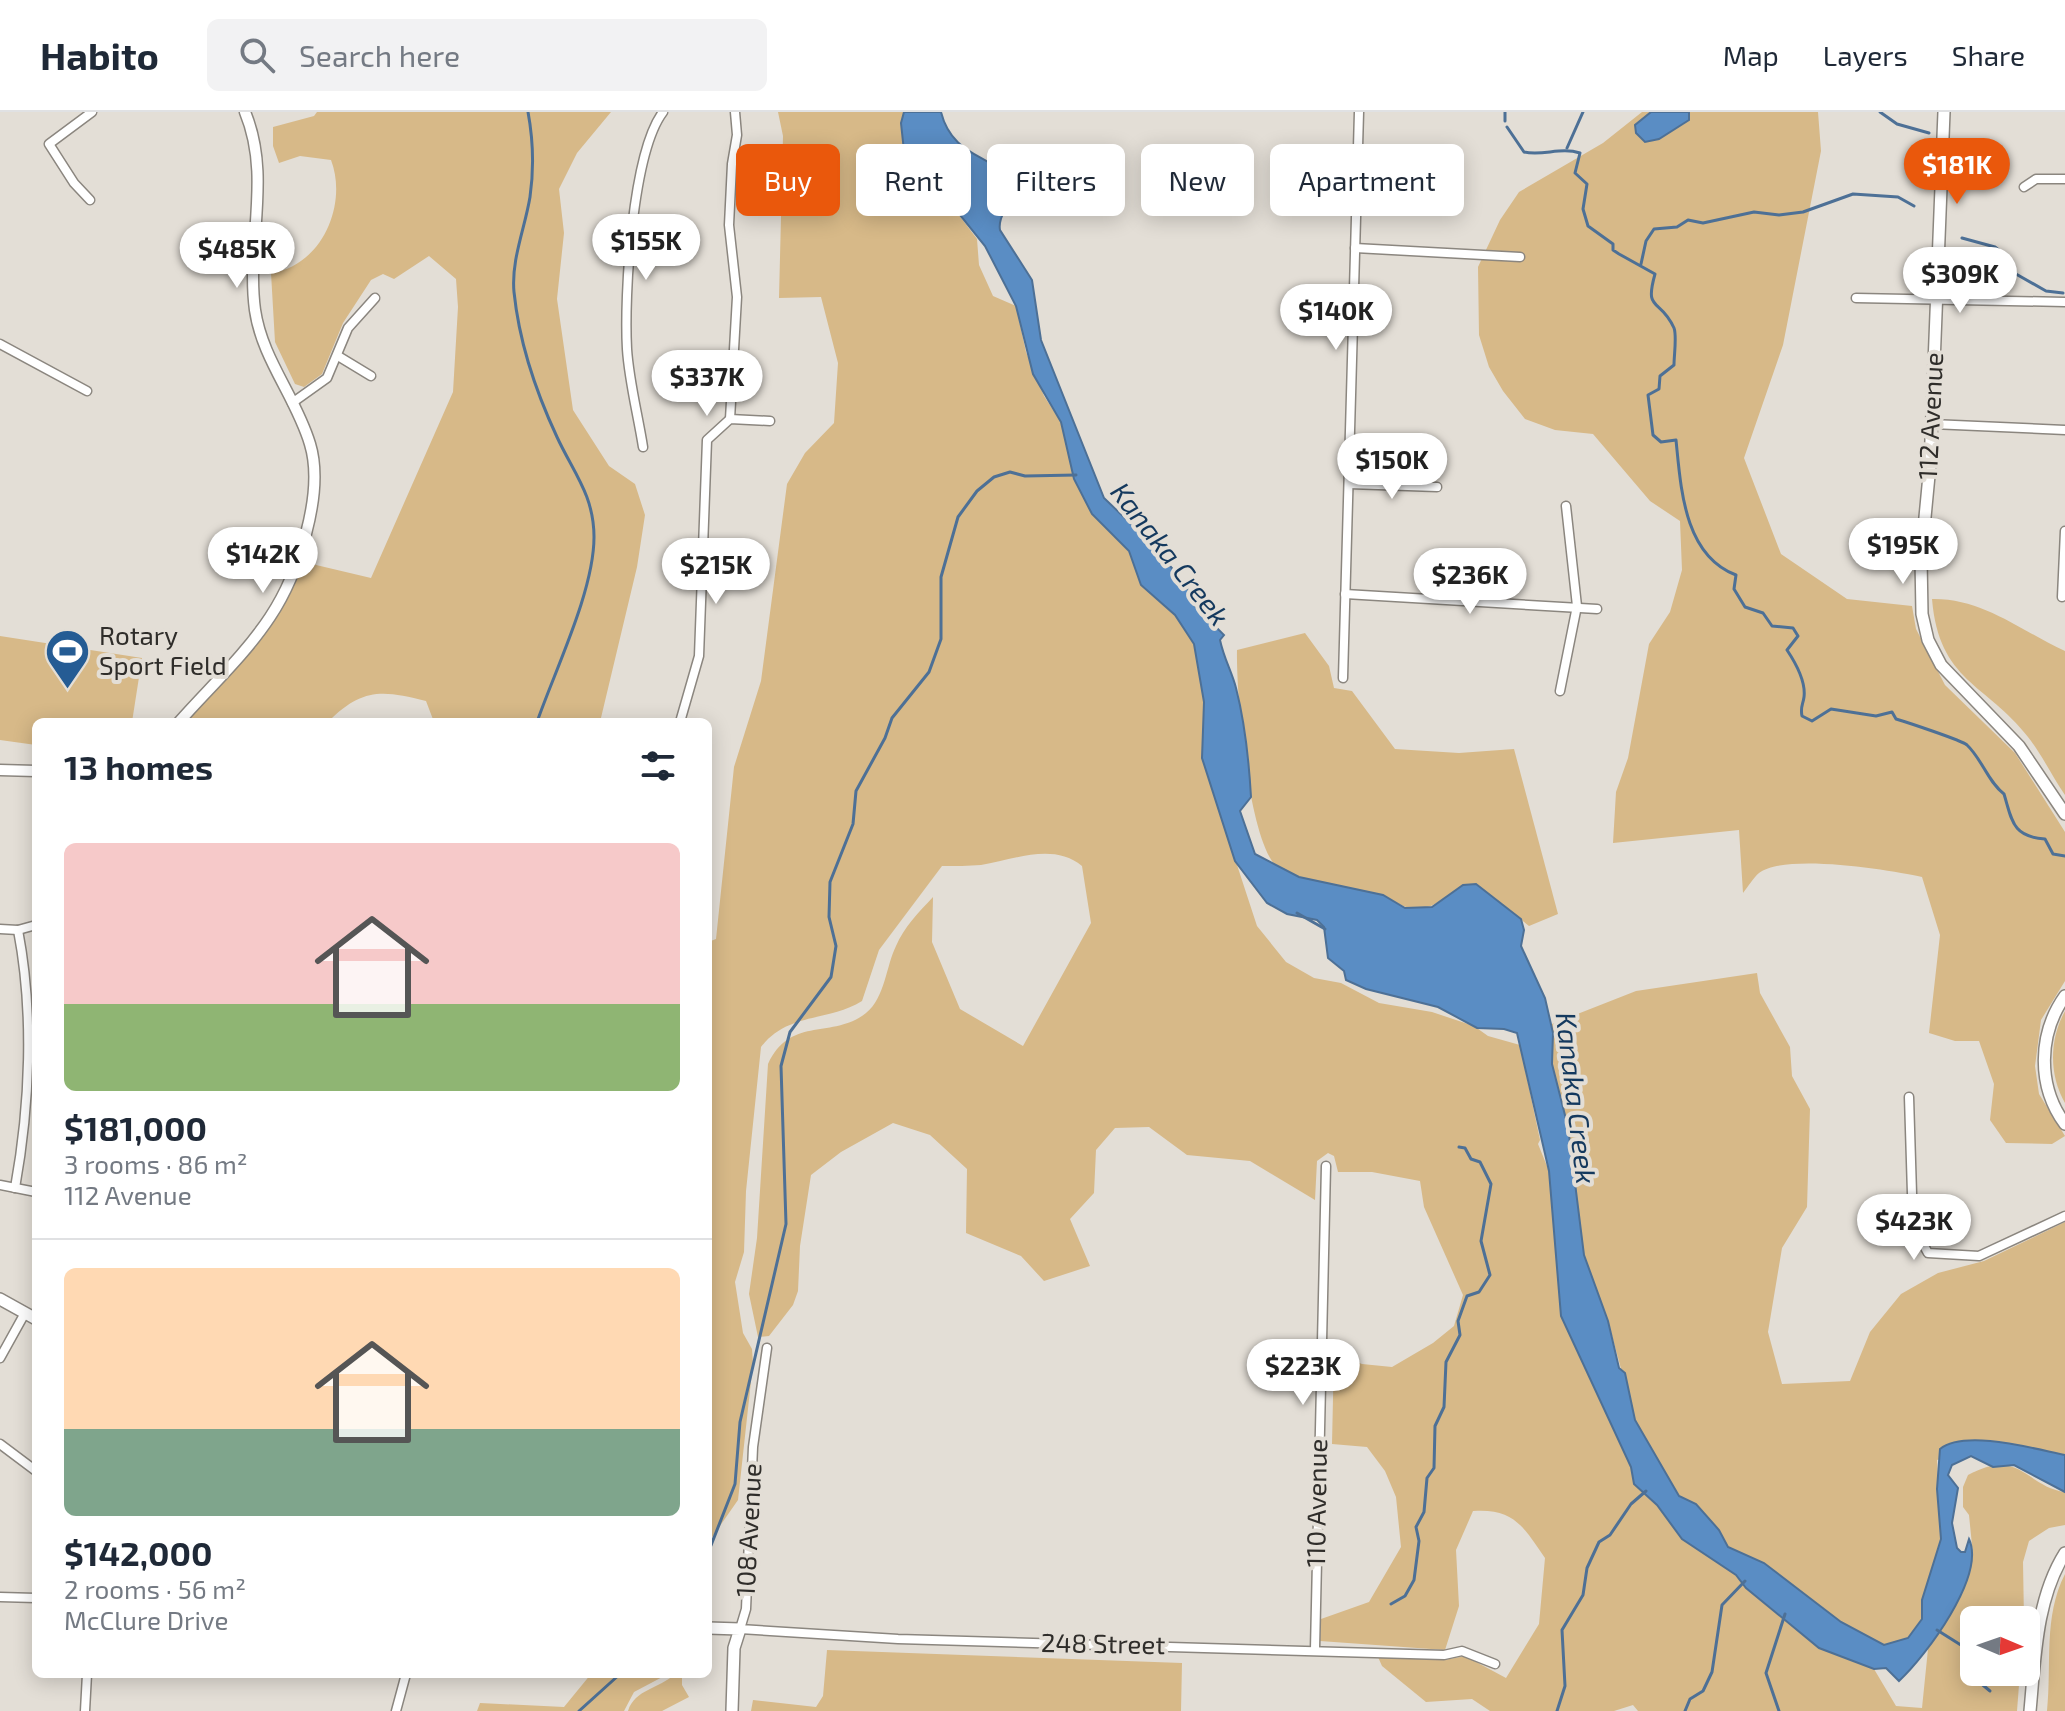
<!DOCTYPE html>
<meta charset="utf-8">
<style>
:root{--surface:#fff;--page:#f2f2f3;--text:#1f2937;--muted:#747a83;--line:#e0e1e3;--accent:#ea580c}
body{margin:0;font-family:"Exo 2",sans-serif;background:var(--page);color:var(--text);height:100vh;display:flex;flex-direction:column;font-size:30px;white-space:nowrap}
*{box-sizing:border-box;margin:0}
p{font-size:26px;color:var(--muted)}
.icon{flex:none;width:44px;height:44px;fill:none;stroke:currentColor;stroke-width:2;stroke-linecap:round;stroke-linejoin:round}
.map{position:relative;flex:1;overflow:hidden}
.drawer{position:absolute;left:32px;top:606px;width:680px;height:960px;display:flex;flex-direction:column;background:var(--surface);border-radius:12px;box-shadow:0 4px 20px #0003}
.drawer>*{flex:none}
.banner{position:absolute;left:736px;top:32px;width:760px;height:72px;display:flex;gap:16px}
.needle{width:52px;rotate:92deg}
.buttons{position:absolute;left:1960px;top:1494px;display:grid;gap:16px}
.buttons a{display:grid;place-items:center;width:80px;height:80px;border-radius:12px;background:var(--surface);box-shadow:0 4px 20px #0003;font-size:40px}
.price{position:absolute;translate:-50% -68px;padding:0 18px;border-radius:28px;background:#fff;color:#222;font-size:26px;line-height:52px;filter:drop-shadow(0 2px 4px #0008)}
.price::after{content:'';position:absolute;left:50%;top:48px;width:24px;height:18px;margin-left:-12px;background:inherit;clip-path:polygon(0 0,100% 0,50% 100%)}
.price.current{background:var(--accent);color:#fff}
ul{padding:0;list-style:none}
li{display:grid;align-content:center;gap:16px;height:424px;padding:0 32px}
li+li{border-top:2px solid var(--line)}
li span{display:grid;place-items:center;height:248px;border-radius:12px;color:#555}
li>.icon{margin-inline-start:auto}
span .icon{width:144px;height:144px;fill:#fffc;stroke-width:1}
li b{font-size:34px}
h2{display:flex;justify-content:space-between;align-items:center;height:96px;padding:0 32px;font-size:34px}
.tag{padding:0 28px;border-radius:12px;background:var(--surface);box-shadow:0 4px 20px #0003;font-size:28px;line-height:72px}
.tag.current{background:var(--accent);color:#fff}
header{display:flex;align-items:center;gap:48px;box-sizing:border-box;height:112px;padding:0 40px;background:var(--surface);border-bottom:2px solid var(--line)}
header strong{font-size:38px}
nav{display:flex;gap:44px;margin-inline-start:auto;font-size:28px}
.search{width:560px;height:72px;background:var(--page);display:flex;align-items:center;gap:20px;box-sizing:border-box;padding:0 28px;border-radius:12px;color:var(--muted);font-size:30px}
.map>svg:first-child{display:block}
.green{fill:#d7b988}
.water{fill:#5a8dc4;stroke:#4d7096;stroke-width:2}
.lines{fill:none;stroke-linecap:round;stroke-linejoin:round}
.stream{stroke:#4d7096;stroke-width:3}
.minor-casing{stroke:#8b867f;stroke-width:11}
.tertiary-casing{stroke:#8b867f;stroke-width:13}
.secondary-casing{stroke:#8b867f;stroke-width:14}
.minor{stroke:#fff;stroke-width:8}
.tertiary{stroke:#fff;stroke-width:10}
.secondary{stroke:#fff;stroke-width:11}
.labels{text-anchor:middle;stroke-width:8;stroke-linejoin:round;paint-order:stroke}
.street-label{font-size:26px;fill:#2f2d2a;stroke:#e3ded6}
.poi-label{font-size:26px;fill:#2f2d2a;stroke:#e3ded6;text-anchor:start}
.water-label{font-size:28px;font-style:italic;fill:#14395e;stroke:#e3ded6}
</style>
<header>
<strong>Habito</strong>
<div class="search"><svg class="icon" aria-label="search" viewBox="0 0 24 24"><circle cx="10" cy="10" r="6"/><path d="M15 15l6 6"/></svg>Search here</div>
<nav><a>Map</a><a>Layers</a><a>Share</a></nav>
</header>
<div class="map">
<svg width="2065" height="1599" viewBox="0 0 2065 1599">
<rect width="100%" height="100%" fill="#e3ded6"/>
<g class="green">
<path d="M317,0H611L577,41L559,77L564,121L557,187L573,298L609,354L635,372L645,403L637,455L600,610H434L426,589C382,578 362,576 328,610H179L267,510L295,448L371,466L453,280L458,195L456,167L429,144L394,167L383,162L371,168L343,211L322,262L304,275L295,272L275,230L271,161C322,154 348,92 331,48L300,44L279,51L273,34V15L314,4Z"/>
<path d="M778,0H904L901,11L913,60L940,78L977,127L979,153L993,184L1016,194L1026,240L1044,284L1061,310L1074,367L1092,401L1129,440L1141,473L1175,503L1194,532L1204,590L1202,646L1257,814L1286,850L1314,866L1341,871L1379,891L1432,900L1474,914L1488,924L1520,933L1540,1028L1538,1032L1549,1059L1561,1204L1631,1355L1634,1372L1657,1393L1682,1427L1736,1463L1746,1476L1819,1536L1874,1557L1896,1594L1922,1596L1928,1537L1952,1499L1973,1443L1969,1403L1963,1395V1375L1968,1363C2020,1335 2025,1374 2065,1380V1413L2049,1416L2029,1429L2023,1450L2024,1508H1974V1560H2020L2017,1599H1638L1633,1593L1614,1599H1490L1472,1587L1426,1590L1382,1554L1378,1545L1445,1548L1465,1544L1506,1566L1539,1512L1545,1446C1524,1416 1515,1396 1473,1399L1456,1438L1459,1494L1445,1538L1320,1529L1321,1507L1369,1490L1401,1435L1396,1385L1385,1359L1367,1335L1332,1332L1334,1241L1362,1252L1392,1255L1433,1231L1454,1214L1463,1183L1424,1095L1420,1069L1372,1060H1338L1334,1044L1328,1041L1317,1049L1315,1088L1250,1049L1187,1043L1149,1015L1115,1016L1096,1038L1094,1081L1070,1107L1090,1154L1044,1169L1021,1144L966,1121L967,1057L930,1023L893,1011L841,1040L811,1063L800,1134L798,1179L793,1193L769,1224L758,1225L749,1182L757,1126L768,952C791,903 832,928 866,901C885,886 886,854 896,834C904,815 919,800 933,785L932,830L960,897L1023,934L1091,811L1082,754C1053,730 1013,748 981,753C969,754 955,754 942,754L879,838L862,889C828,910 788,900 761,935L746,1079L744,1140L735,1170L743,1221L752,1237L753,1251L738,1388L708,1431V830L716,827L734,655L761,569L787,372L805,341L834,311L838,251L821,185L779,186L783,24Z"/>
<path d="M1642,0H1818L1821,39L1783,233L1744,346L1781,442L1847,487L1912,494L1916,517L1945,573L2015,641L2065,720V869L2041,908L2035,954L2039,982L2065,1024L2052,1032L2006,1031L1990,1008L1994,972L1979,929H1955L1929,921L1940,823L1922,765C1890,758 1785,741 1759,761C1753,766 1748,775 1743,781L1739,718L1613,731L1616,680L1628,646L1649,532L1670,500L1682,458L1680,409L1650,389L1593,322L1555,318L1525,307L1503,279L1489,255L1479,223L1478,155L1500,108L1519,80L1603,31Z"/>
<path d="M1932,487C1983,486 2021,519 2065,539V683C2052,664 2042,643 2028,625C1986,571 1939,570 1932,487Z"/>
<path d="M1305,521L1329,554L1334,576L1352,579L1395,637L1459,641L1514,637L1558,802L1529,814L1476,772C1452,774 1439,797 1417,797C1401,797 1392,785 1378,782C1351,777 1299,773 1278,756C1248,731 1236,579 1237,538Z"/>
<path d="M0,524L142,546L132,610H36V633L0,628Z"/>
<path d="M1757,861L1760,881L1790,935L1792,964L1810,997L1807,1095L1782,1136L1768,1220L1782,1272L1850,1269L1870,1220L1901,1182L1938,1161L1984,1149L2065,1110V1343L1995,1330L1937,1348L1941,1427L1922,1488V1507L1908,1526L1893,1533H1884L1841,1510L1764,1451L1728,1435L1719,1418L1696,1392L1679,1384L1635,1308L1608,1209L1584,1143L1568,1019L1575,1014L1564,1004L1552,952V912L1636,879Z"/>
<path d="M2065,899V991C2049,963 2049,928 2065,899Z"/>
<path d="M2065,1462V1599H2047C2052,1553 2043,1505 2065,1462Z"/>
<path d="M827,1538L1182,1551L1181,1599H751L753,1588L816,1595L823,1584Z"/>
<path d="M591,1562H668L634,1580L624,1599H477L480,1591L564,1595Z"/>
<path d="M675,1562L682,1566V1573L689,1585L662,1599H628C635,1577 659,1577 675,1562Z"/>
</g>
<g class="water">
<path d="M904,0H941C953,48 997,42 1009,71C1016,89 997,102 1000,118L1032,168L1041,228L1104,386L1151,431L1186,473L1193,492L1224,523L1220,528C1224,547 1232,560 1236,576C1245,611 1249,650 1251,685L1240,699L1255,742L1299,765L1383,783L1405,796L1432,795L1463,773L1476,772L1521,807L1524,818L1521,834L1545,886L1553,921L1552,952L1568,1015L1584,1143L1608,1209L1619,1256L1625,1261L1635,1308L1679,1384L1696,1392L1719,1418L1728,1435L1764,1451L1841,1510L1884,1533L1908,1526L1922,1507V1488L1941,1427L1937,1377L1940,1337C1965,1317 2035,1337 2065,1343V1380L2014,1353L1993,1355L1971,1344L1952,1353L1948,1363L1958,1376L1952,1411L1957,1436L1961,1440H1965L1969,1427C1986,1464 1926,1544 1899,1569L1886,1556L1874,1557L1819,1536L1746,1476L1736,1463L1682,1427L1657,1393L1634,1372L1631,1355L1561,1204L1549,1059L1517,921L1504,917L1477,916L1438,895L1366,877L1346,868L1344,859L1328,846L1324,815L1317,808L1287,802L1267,791L1235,749L1202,646L1204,590L1194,532L1175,503L1141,473L1129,439L1092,402L1074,367L1061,310L1033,262L1016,194L985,134L940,78L913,60L904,39L901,11Z"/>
<path d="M1651,0H1689V8L1659,27L1645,30L1636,21L1635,13Z"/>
</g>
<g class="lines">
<g class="stream">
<path d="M528,0C533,27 534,57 530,85C525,116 511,148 514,180C519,229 536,280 557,325C573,360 594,383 594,425C594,479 555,558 537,610"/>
<path d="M1880,0L1897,12L1929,21"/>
<path d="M1505,9V0"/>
<path d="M1507,15L1524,40C1543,44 1561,35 1580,41L1575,61L1587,72L1583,97L1588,114L1613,132V138L1619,142L1655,162C1644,201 1660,185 1674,216C1677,224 1674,243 1674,253L1660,264L1659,277L1648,283L1653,323L1661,330L1676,328C1681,377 1684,443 1736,463L1734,477L1745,495L1763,501L1772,514L1793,516L1798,524L1787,538C1795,550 1806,569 1804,585C1803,593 1800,595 1802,604L1812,609L1831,597L1876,604L1892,600L1896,607C1906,610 1961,628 1967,633C1982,647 1988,670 2004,682C2012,708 2012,725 2045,727L2053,742L2065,744"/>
<path d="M1567,36L1583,0"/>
<path d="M1962,126L1995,135L2007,145L2016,162L2046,179L2063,181"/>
<path d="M1641,152L1646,129L1654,117L1677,115L1688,108L1703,111L1754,100L1779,103L1803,100L1853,82L1898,85L1914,94"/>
<path d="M1297,801L1325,817"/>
<path d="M708,1441L735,1372L740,1310L786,1112L781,954L790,920L831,865L836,834L829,805L830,770L853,712L856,679L885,626L892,606L929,560L941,527V465L958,405L977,379L994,365L1010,360L1025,364L1076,363"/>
<path d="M1391,1492L1405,1484L1414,1468L1419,1429L1416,1415L1424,1400L1427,1366L1434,1356L1435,1314L1444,1295L1446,1250L1460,1223L1458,1209L1467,1184L1479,1180L1490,1163L1481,1129L1491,1072L1480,1050L1471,1047L1465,1036L1459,1035"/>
<path d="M1937,1518L1964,1535L1972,1564L1990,1579"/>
<path d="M579,1599L620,1562"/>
<path d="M1557,1599L1565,1574L1562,1518L1583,1483L1587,1456L1599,1430L1610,1423L1631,1392L1646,1379"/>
<path d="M1685,1599L1690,1587L1703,1579L1712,1560L1722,1493L1745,1469"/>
<path d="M1779,1599L1766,1561L1785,1502"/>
</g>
<defs>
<g id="minor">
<path d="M2024,75L2036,67H2065"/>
<path d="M90,88L74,71L49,32L92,0"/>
<path d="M1355,136L1520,145"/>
<path d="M1856,186L2065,190"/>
<path d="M0,232L87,279"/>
<path d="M338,244L371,264"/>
<path d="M292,291L327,266L348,216L375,186"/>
<path d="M730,307L737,185L729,113L732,52L737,23L735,0"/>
<path d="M1932,312L2065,318"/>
<path d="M643,335C638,303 629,269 627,237C624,184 632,41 663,0"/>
<path d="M1349,372L1437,375"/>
<path d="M1345,482L1597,497"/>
<path d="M2062,485L2065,419"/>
<path d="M1343,566L1359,0"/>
<path d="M1560,579L1577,494L1566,394"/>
<path d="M680,610L699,544L707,328L730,307L770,309"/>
<path d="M0,817L18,818L36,813"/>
<path d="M1909,985L1913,1114L1928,1141L1979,1144L2065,1104"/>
<path d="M0,1073L36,1080"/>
<path d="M15,1076C30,993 34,901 18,818"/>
<path d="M767,1236L753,1335L746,1497L740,1517L898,1527L1444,1543L1462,1539L1495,1552"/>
<path d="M0,1246L25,1201"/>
<path d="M0,1332L36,1359"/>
<path d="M0,1485L36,1486"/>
<path d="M1315,1537L1326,1054"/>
<path d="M85,1599L87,1562"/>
<path d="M396,1599L406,1562"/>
</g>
<g id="tertiary">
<path d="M179,610C209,576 245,543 270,505C298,463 325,381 310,332C296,285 262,247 255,198C246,131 272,65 245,0"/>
<path d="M0,658L36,659"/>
</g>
<g id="secondary">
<path d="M1944,0L1930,353L1921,447L1922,502L1928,528L1941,553L2019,634L2065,702"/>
<path d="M2065,884C2038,922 2037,974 2065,1012"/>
<path d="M0,1187L36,1207"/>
<path d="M708,1516L740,1517L734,1536L732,1599"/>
<path d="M2030,1599C2035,1546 2036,1487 2065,1441"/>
</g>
</defs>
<use href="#minor" class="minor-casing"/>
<use href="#tertiary" class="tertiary-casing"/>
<use href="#secondary" class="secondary-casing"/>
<use href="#minor" class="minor"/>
<use href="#tertiary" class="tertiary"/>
<use href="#secondary" class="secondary"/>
</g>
<defs>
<symbol id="stadium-pin" viewBox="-11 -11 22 30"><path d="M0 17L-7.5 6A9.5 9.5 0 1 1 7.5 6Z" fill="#255c94" stroke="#e3ded6"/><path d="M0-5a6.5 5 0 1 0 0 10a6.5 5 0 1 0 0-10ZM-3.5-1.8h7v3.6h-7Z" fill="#fff"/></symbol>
</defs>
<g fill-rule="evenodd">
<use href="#stadium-pin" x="42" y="514" width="51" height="69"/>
</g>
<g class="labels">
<g class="street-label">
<text transform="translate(1931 304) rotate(-87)" y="9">112 Avenue</text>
<text transform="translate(1317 1391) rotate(-89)" y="9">110 Avenue</text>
<text transform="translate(749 1418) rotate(-87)" y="9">108 Avenue</text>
<text transform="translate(1103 1532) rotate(1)" y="9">248 Street</text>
</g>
<g class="poi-label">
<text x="99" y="533">Rotary<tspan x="99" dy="30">Sport Field</tspan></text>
</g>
<g class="water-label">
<text transform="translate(1170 442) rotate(52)" y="10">Kanaka Creek</text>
<text transform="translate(1576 986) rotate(83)" y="10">Kanaka Creek</text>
</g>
</g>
</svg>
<div class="buttons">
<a><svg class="needle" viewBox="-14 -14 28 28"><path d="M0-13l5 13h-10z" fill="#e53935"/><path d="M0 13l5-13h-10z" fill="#747a83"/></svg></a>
</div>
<b class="price current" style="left:1957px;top:94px">$181K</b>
<b class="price" style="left:646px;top:170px">$155K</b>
<b class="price" style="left:237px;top:178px">$485K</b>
<b class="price" style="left:1960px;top:203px">$309K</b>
<b class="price" style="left:1336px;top:240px">$140K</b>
<b class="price" style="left:707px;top:306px">$337K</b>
<b class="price" style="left:1392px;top:389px">$150K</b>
<b class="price" style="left:1903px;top:474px">$195K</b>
<b class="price" style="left:263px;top:483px">$142K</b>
<b class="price" style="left:716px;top:494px">$215K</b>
<b class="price" style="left:1470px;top:504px">$236K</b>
<b class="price" style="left:1914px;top:1150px">$423K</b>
<b class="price" style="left:1303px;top:1295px">$223K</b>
<div class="banner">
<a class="tag current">Buy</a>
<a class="tag">Rent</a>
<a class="tag">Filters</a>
<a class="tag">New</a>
<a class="tag">Apartment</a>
</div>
<section class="drawer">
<h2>13 homes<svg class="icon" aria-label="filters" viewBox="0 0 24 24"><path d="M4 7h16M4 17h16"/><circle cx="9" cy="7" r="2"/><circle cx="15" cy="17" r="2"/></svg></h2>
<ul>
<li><span style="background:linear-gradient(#f6c9c9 65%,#8fb573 0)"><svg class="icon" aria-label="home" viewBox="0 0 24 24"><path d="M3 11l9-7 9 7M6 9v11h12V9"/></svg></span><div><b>$181,000</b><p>3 rooms · 86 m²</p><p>112 Avenue</p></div></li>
<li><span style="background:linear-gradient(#ffd9b3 65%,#7fa58c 0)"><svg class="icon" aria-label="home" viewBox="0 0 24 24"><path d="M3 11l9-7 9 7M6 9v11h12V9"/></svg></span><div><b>$142,000</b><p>2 rooms · 56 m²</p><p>McClure Drive</p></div></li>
</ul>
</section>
</div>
